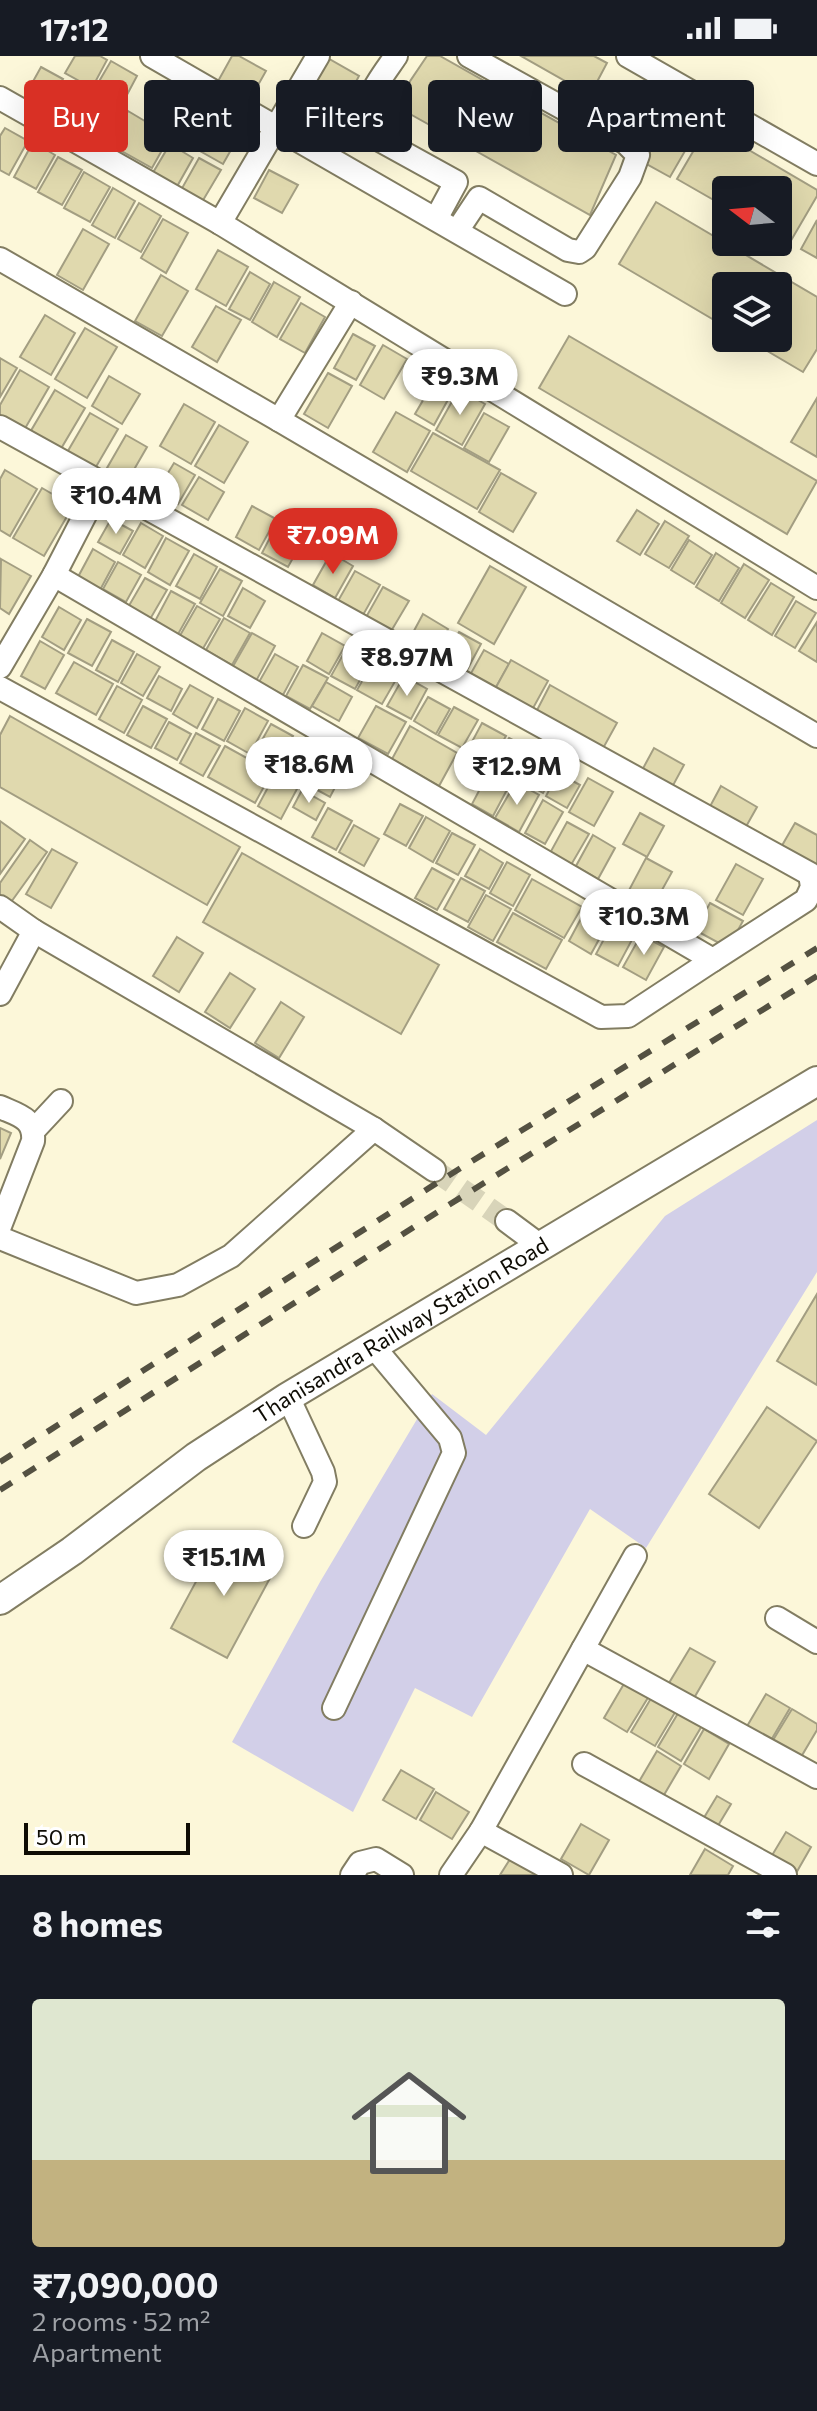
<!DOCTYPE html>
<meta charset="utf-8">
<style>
:root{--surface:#171b24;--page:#20242c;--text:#f1f3f6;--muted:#9ea1a6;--accent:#d93025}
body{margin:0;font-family:Commissioner,sans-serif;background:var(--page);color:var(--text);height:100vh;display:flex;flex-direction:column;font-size:30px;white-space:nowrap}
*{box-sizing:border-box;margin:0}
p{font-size:26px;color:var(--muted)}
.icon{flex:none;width:44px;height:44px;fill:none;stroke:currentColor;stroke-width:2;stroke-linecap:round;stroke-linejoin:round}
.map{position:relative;height:1819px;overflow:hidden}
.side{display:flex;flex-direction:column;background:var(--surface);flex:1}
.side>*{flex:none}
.hud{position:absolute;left:24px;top:24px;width:770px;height:72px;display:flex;gap:16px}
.needle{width:52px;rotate:286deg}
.tools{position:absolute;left:712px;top:120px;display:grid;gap:16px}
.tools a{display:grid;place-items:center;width:80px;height:80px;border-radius:8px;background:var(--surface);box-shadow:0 8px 32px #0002;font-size:40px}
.scale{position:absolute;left:24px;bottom:20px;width:166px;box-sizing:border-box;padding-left:8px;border:4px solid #0e0c04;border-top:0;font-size:22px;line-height:28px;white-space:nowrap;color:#0e0c04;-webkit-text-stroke:6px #fff;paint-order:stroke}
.price{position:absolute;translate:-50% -68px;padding:0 18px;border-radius:28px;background:#fff;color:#222;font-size:26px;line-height:52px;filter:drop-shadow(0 2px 4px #0008)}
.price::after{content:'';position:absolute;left:50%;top:48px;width:24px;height:18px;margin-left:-12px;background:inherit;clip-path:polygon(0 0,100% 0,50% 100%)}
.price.on{background:var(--accent);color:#fff}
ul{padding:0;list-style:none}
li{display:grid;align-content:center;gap:16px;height:424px;padding:0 32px}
li span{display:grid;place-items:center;height:248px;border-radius:8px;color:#555}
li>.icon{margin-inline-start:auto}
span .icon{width:144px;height:144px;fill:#fffc;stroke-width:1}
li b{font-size:34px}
h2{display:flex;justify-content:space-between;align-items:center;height:96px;padding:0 32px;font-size:34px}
.pill{padding:0 28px;border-radius:8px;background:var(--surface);box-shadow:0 8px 32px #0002;font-size:28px;line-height:72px}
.pill.on{background:var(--accent);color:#fff}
.status{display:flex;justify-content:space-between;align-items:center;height:56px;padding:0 40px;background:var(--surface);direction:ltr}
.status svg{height:22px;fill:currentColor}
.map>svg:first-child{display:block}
.green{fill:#d2cfe8}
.building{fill:#e0d9ae;stroke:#a39e82;stroke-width:2}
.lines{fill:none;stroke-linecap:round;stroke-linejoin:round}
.minor-tunnel{stroke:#d8d4b9;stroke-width:22;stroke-dasharray:22 11;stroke-linecap:butt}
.minor-casing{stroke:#827d62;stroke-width:26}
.tertiary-casing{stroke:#827d62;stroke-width:32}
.minor{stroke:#fff;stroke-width:22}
.tertiary{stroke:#fff;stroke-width:28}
.rail{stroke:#545142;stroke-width:6;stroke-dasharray:14 14;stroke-linecap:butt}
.labels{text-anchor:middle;stroke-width:8;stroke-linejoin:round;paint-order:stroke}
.street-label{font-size:22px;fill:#0e0c04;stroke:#fff}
</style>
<div class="status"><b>17:12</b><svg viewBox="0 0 49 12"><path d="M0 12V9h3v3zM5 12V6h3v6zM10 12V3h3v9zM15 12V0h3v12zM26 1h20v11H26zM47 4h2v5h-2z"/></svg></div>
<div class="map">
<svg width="817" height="1819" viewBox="0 0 817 1819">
<rect width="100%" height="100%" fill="#fcf7d9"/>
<path class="green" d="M817,1064V1216L646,1492L590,1453L472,1661L415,1632L353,1756L232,1686L320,1526L432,1338L486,1379L665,1160Z"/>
<g class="building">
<path d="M75,0H100L107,4L92,32L65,17Z"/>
<path d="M232,0H239L266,15L249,45L217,27Z"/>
<path d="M324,0L359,20L344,48L309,27Z"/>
<path d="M427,0H440L616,99L590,159L394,49Z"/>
<path d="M521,0H594L607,7L590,39Z"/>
<path d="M111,5L137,20L121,50L94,34Z"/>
<path d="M41,11L63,23L48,50L26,38Z"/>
<path d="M305,32L341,52L327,78L291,57Z"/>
<path d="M90,42L116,56L98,87L73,73Z"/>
<path d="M678,46L704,62L670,121L643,106Z"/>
<path d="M194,51L240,78L223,108L177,82Z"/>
<path d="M128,55L170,80L152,112L109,88Z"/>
<path d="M708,70L817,134V140L789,188L778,182V134H726V151L677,123Z"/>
<path d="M5,72L28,85L9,119L0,114V80Z"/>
<path d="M33,86L55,99L36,133L14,121Z"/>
<path d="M170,88L193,102L175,134L151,120Z"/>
<path d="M58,101L82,114L62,149L38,136Z"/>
<path d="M199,102L221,114L202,146L181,134Z"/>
<path d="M269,114L298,129L282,157L254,142Z"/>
<path d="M84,116L110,131L90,166L64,152Z"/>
<path d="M113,132L135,145L115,182L92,169Z"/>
<path d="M656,146L817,241V293L803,316L745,282H778V230H726V271L619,208Z"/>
<path d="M139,147L161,160L141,196L118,183Z"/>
<path d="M163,163L188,177L166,217L141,202Z"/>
<path d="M817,164V202L801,193Z"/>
<path d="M83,173L109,188L83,234L57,219Z"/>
<path d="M218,194L248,211L226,250L196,233Z"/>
<path d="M250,216L270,228L250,264L229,253Z"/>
<path d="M161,219L188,235L162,280L135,265Z"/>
<path d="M274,226L300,241L277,281L252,266Z"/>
<path d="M301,247L325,261L305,297L280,283Z"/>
<path d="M216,250L241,264L217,306L192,291Z"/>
<path d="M45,259L75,277L51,319L20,301Z"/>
<path d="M85,272L117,291L87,342L55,323Z"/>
<path d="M353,278L375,290L356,324L334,312Z"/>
<path d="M569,280L817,425L787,478L539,332Z"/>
<path d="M383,289L407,303L384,343L360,329Z"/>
<path d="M0,302L17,312L0,341Z"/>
<path d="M20,314L49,331L23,376L0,363V349Z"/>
<path d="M328,317L352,330L328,372L304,358Z"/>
<path d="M109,320L140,338L122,368L92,350Z"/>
<path d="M432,329L450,340L434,369L415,358Z"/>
<path d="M459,333L485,348L462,389L436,374Z"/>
<path d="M55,334L85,352L59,396L29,378Z"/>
<path d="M817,342V401L791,386Z"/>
<path d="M184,348L215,366L191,408L160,390Z"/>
<path d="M396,356L430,375L407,416L373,396Z"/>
<path d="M90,357L118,373L93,416L65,400Z"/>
<path d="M484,357L509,371L489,406L464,392Z"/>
<path d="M219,369L248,386L224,427L195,410Z"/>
<path d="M433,377L500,414L477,453L411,415Z"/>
<path d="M126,379L147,391L128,424L107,412Z"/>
<path d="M174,407L195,419L178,448L157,435Z"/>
<path d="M5,414L37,433L10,480L0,474V423Z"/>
<path d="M501,417L536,437L513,476L479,456Z"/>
<path d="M199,421L224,436L208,464L182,449Z"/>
<path d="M42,432L73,450L44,500L13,482Z"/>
<path d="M252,450L276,463L259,494L236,481Z"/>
<path d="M637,454L659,468L640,499L617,485Z"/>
<path d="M111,463L133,475L120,498L98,486Z"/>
<path d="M665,465L689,480L669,512L645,498Z"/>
<path d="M141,467L163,480L145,512L123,499Z"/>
<path d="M277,468L304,482L288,511L262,497Z"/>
<path d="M166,482L189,495L170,529L148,516Z"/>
<path d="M689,484L712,499L694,528L671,514Z"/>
<path d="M93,493L115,506L100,534L78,521Z"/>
<path d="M331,497L353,510L335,542L313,529Z"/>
<path d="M716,497L739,512L719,545L696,531Z"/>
<path d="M194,498L217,511L200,543L176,530Z"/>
<path d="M1,503L31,520L9,558L0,552Z"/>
<path d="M118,506L141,519L126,546L103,533Z"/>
<path d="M744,508L769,524L745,562L721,547Z"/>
<path d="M490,510L526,531L494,588L458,567Z"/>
<path d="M220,513L242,525L223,560L200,547Z"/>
<path d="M355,515L380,529L363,559L338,545Z"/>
<path d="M145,522L167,534L149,565L127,553Z"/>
<path d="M771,527L794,541L772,579L748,564Z"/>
<path d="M383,531L409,545L390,577L365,563Z"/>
<path d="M243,532L265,545L250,572L228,560Z"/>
<path d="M171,535L195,548L177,580L154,567Z"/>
<path d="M796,545L816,557L795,592L775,580Z"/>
<path d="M197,550L220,563L201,596L178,583Z"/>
<path d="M59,551L81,564L64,594L42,581Z"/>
<path d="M423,558L448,573L434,598L409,584Z"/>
<path d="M224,562L250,577L232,609L206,594Z"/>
<path d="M87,563L111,576L92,610L68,597Z"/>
<path d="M817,566V606L799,595Z"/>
<path d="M459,576L481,588L466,616L443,604Z"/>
<path d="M252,577L275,590L256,625L232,612Z"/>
<path d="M322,577L345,590L329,618L307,605Z"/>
<path d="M112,584L134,596L118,626L96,614Z"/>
<path d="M40,585L64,599L45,633L21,620Z"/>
<path d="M350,586L374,599L355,633L331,620Z"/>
<path d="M484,594L509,608L495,633L470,619Z"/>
<path d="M137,598L160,611L143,640L121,627Z"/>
<path d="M275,598L298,611L283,639L259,626Z"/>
<path d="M376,601L401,615L382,648L357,634Z"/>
<path d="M511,604L548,625L532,654L495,633Z"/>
<path d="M74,606L113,628L96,659L56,637Z"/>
<path d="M303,609L328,622L310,653L286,640Z"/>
<path d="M159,620L182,633L171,655L147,642Z"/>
<path d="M404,620L427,633L411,663L387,650Z"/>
<path d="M326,626L352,641L339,665L312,650Z"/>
<path d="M190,629L213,642L197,672L173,658Z"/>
<path d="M550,629L617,667L601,696L535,658Z"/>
<path d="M117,630L142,644L124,677L99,663Z"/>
<path d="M428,641L450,653L436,678L414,665Z"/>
<path d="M218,643L240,655L224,685L202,673Z"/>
<path d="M143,650L167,663L151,692L127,679Z"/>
<path d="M376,650L406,666L388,698L358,682Z"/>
<path d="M454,651L478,664L462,692L438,679Z"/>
<path d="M245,652L268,665L250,698L227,685Z"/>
<path d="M10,660L240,791L207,849L0,731V679Z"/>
<path d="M169,666L191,678L177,704L155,692Z"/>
<path d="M482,667L506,680L489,710L466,697Z"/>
<path d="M271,668L293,680L275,713L253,700Z"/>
<path d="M410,670L457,697L439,730L392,703Z"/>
<path d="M196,677L220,690L203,720L180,707Z"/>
<path d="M509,682L529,693L512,724L491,713Z"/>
<path d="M296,687L318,700L302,729L279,716Z"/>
<path d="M225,690L272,716L255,747L208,721Z"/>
<path d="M654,692L684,709L670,735L640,718Z"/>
<path d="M531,696L558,710L543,737L517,722Z"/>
<path d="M321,706L342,718L330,741L308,729Z"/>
<path d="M489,716L510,728L493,760L472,748Z"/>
<path d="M558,717L580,729L567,752L546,740Z"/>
<path d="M274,720L297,733L281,763L258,750Z"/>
<path d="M588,722L613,736L594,770L569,756Z"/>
<path d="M516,726L539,739L519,776L495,762Z"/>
<path d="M721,730L757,751L743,776L707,756Z"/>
<path d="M302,734L325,747L316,764L293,751Z"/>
<path d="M543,744L563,756L545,788L525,777Z"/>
<path d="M400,748L423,760L406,790L384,778Z"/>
<path d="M328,752L352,765L336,794L312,781Z"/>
<path d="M640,757L664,770L647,801L623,788Z"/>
<path d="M426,761L450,775L433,806L409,792Z"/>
<path d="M0,765L25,783L0,818Z"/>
<path d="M567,766L589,778L571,809L550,797Z"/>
<path d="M795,767L817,779V814L780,793Z"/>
<path d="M354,769L379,783L364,810L339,796Z"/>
<path d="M452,777L475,789L458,819L436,807Z"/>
<path d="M593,779L615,792L598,823L576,810Z"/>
<path d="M30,784L47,796L9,849L0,843V827Z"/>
<path d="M52,793L77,807L51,852L26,838Z"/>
<path d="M480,793L503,807L489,833L465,820Z"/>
<path d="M242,797L439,909L401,978L203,866Z"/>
<path d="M646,802L672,816L652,852L627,838Z"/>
<path d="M507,806L530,819L513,850L490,837Z"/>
<path d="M736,808L763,823L743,859L716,844Z"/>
<path d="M432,812L454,824L437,854L415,842Z"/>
<path d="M461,822L485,835L468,866L444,853Z"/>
<path d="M532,823L582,851L564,882L515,854Z"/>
<path d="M486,839L511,853L493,885L468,871Z"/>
<path d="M710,847L743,865L728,892L695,874Z"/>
<path d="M586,853L609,865L591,898L569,885Z"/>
<path d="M513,857L562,884L546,913L497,886Z"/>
<path d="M612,868L634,880L618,910L596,898Z"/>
<path d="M641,879L664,891L646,924L623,911Z"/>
<path d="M177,881L203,897L179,936L153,920Z"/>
<path d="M230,917L255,933L230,972L205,956Z"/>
<path d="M281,946L304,961L279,1002L255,987Z"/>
<path d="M0,1072L11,1077L0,1103Z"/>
<path d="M817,1238V1329L777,1305Z"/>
<path d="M767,1351L817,1385L759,1472L709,1438Z"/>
<path d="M220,1481L276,1511L227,1602L171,1572Z"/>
<path d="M690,1592L715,1606L694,1642L669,1627Z"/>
<path d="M625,1626L649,1640L627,1676L604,1662Z"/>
<path d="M766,1638L790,1652L770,1686L746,1672Z"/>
<path d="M653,1639L677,1653L655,1690L631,1676Z"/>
<path d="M792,1653L817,1668V1674L798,1706L770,1689Z"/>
<path d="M680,1654L703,1668L681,1705L658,1691Z"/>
<path d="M704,1673L729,1688L709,1723L684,1708Z"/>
<path d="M657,1695L681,1710L661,1744L637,1729Z"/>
<path d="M401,1714L434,1733L416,1763L383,1744Z"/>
<path d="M436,1736L469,1756L452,1783L420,1764Z"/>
<path d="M717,1740L731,1748L716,1773L702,1765Z"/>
<path d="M581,1768L609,1784L589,1819L561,1803Z"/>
<path d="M786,1776L811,1791L795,1819L768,1806Z"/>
<path d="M705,1793L733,1810L728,1819H690Z"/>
<path d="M512,1800L544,1819H500Z"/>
</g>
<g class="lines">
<path class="minor-tunnel" d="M434,1114L507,1165"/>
<defs>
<g id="minor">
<path d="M152,0L565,238"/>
<path d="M396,0C381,22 355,52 369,78L456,126L436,163"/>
<path d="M628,0L817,108"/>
<path d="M0,42L220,167L817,532"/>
<path d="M220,167L318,0"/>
<path d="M457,175L479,142L568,194L579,196L585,192L630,121L638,99L626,87L469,0"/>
<path d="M0,203L279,364L817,680"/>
<path d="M279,364L351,246"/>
<path d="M0,371L810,818L812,831L806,844L713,904L54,519"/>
<path d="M0,611L54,519L101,428"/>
<path d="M0,632L601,961L628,960L713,904"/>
<path d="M0,851L34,875L374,1073L434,1114"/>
<path d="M0,938L34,875"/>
<path d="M0,1051C18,1059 35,1062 33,1085L0,1170"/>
<path d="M34,1074L61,1045"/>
<path d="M507,1165L542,1191"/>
<path d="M0,1182L136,1237L178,1229L231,1200L374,1073"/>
<path d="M288,1341L323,1416L325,1426L304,1470"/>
<path d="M777,1562L817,1586"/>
<path d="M583,1593L817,1721"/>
<path d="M334,1652L454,1397L450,1382L373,1290"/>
<path d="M584,1708L785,1819"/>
<path d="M481,1775L561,1819"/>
<path d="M352,1819L360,1807L376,1803L402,1819"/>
<path d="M451,1819L481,1775L635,1500"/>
</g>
<g id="tertiary">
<path id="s1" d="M0,1544L72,1495L196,1401L288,1341L817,1025"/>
</g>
</defs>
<use href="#minor" class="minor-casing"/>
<use href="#tertiary" class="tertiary-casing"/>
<use href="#minor" class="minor"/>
<use href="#tertiary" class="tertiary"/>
<g class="rail">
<path d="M0,1406L443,1123L817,892"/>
<path d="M0,1434L447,1150L817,920"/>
</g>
</g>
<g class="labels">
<g class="street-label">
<text dy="8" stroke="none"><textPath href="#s1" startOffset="484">Thanisandra Railway Station Road</textPath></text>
</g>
</g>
</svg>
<div class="tools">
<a><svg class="needle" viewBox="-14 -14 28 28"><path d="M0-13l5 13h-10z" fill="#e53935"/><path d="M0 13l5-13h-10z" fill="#9ea1a6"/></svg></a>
<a><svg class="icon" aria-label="layers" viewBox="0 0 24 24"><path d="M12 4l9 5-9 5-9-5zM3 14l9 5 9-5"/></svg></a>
</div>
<div class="scale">50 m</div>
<b class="price" style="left:460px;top:361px">₹9.3M</b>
<b class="price" style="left:116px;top:480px">₹10.4M</b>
<b class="price on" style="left:333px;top:520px">₹7.09M</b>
<b class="price" style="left:407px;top:642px">₹8.97M</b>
<b class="price" style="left:309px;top:749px">₹18.6M</b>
<b class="price" style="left:517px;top:751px">₹12.9M</b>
<b class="price" style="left:644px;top:901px">₹10.3M</b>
<b class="price" style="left:224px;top:1542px">₹15.1M</b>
<div class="hud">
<a class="pill on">Buy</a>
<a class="pill">Rent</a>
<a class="pill">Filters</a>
<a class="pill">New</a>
<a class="pill">Apartment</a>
</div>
</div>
<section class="side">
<h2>8 homes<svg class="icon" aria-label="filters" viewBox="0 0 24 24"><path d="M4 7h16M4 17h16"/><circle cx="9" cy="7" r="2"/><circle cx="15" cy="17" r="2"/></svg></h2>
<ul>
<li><span style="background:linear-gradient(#dfe7d0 65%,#c2b280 0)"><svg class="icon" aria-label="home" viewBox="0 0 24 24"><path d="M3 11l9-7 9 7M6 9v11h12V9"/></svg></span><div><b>₹7,090,000</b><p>2 rooms · 52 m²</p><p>Apartment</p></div></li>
</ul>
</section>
